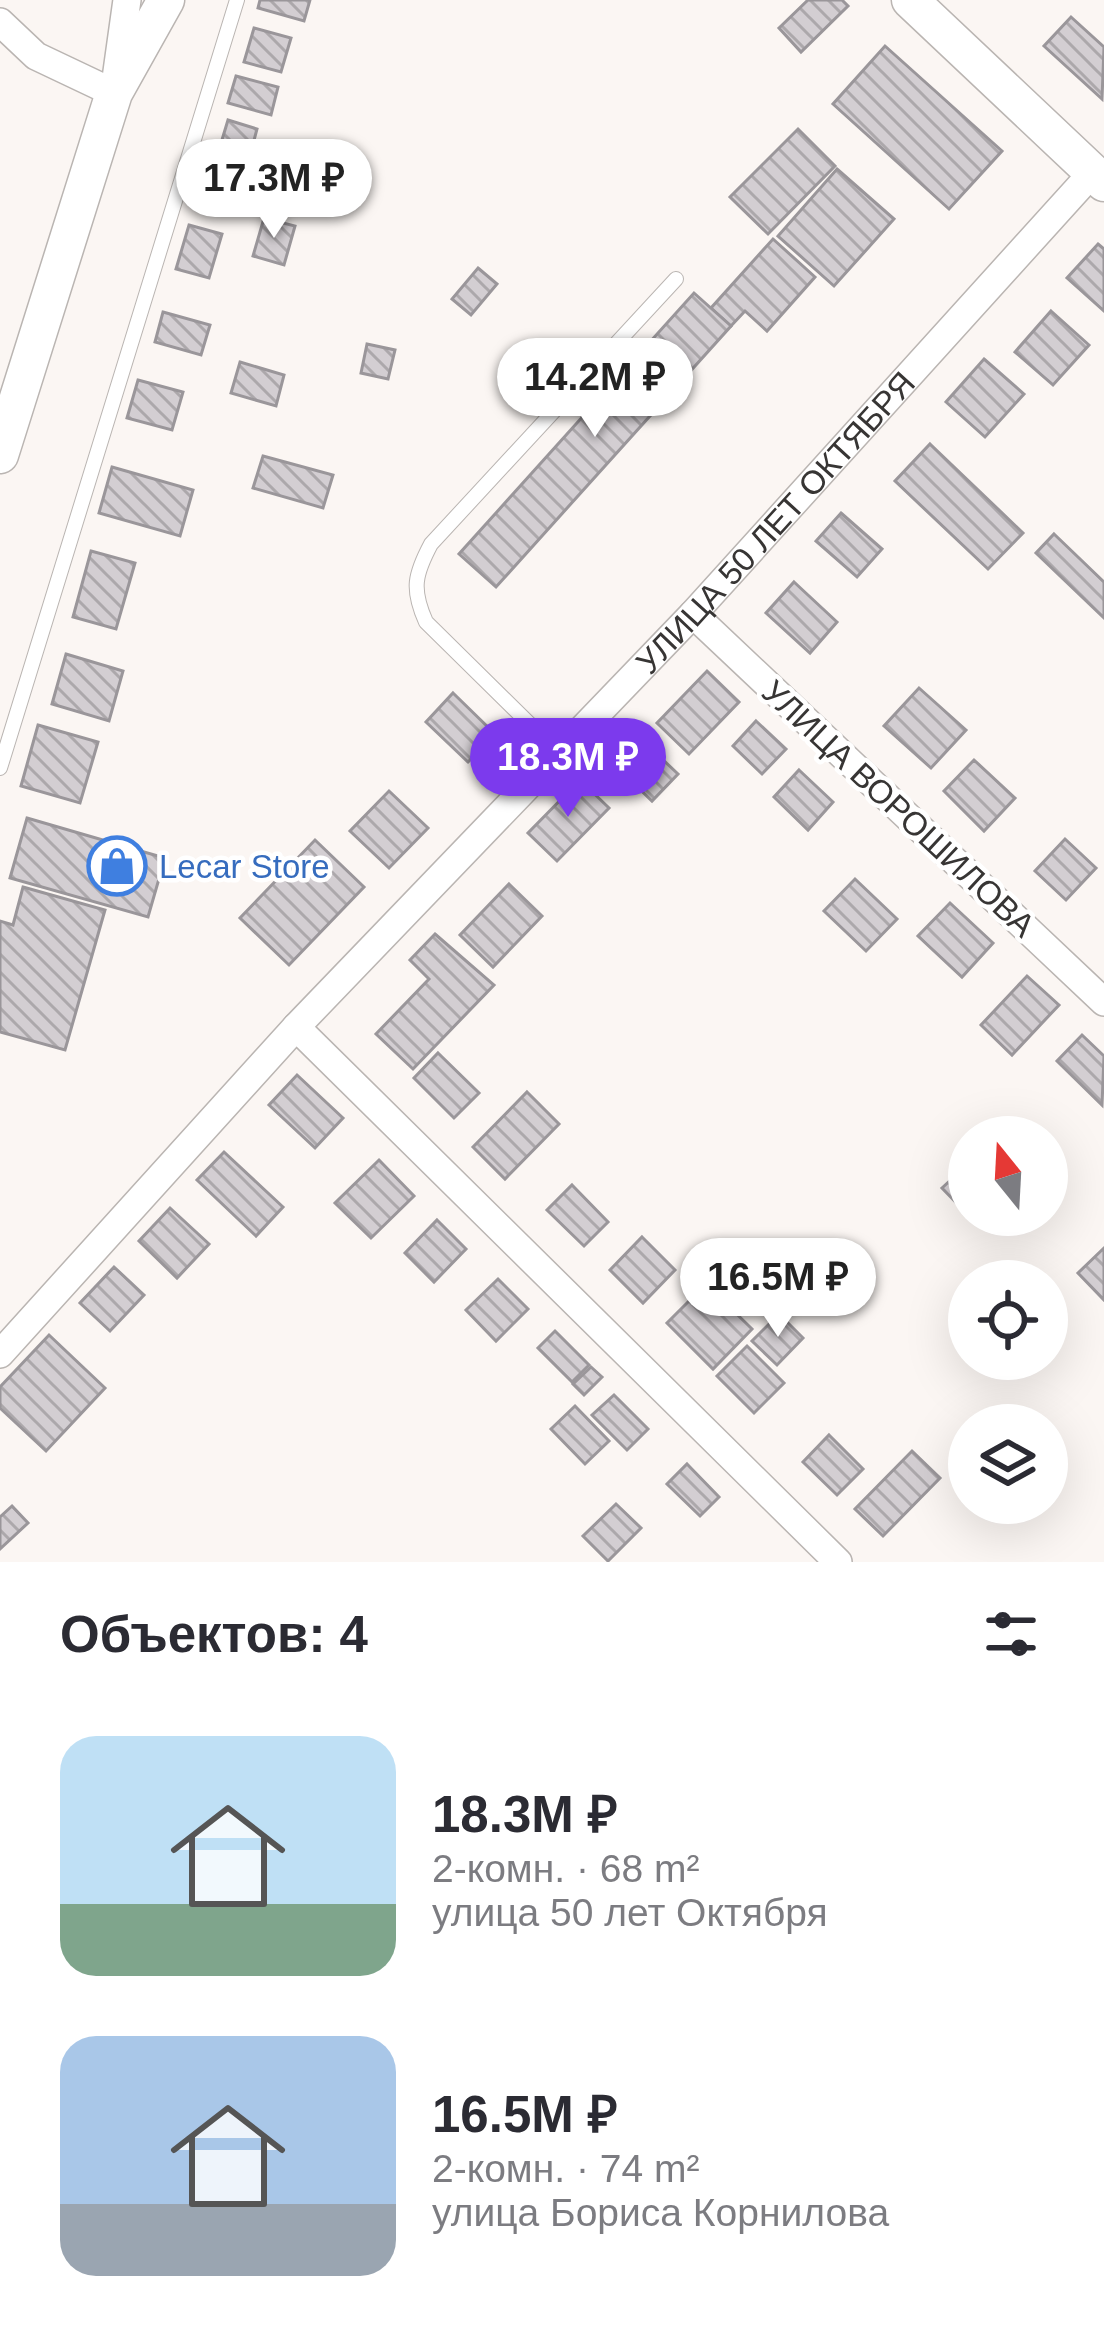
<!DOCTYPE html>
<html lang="ru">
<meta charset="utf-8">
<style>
:root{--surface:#fff;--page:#f7f7f7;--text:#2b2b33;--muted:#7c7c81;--accent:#7c3aed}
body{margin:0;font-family:Arial,sans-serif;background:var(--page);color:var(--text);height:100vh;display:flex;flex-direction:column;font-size:45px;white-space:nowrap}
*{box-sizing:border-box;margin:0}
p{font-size:39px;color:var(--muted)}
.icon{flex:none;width:66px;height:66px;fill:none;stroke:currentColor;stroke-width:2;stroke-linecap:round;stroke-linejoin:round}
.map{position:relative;height:1562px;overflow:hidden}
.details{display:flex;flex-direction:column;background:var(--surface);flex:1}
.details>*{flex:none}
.needle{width:78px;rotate:342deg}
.tools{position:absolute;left:948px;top:1116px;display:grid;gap:24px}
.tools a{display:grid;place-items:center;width:120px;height:120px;border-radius:50%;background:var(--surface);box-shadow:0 12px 48px #0002;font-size:60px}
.price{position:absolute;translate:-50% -102px;padding:0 27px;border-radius:42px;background:#fff;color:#222;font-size:39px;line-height:78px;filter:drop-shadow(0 3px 6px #0008)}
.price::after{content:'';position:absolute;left:50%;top:72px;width:36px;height:27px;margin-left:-18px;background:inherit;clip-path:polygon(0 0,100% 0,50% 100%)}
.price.active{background:var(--accent);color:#fff}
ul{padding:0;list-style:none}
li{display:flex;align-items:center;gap:36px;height:300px;padding:0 60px}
li span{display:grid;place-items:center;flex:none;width:336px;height:240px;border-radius:36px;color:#555}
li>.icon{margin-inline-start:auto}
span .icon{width:144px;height:144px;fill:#fffc;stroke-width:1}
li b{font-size:51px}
h2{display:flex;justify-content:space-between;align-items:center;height:144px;padding:0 60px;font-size:51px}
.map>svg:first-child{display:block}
.building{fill:url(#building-back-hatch);stroke:#9a969a;stroke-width:3}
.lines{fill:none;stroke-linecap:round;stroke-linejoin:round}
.lane-casing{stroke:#bab5b2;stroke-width:16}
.street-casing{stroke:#bab5b2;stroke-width:30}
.secondary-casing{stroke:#bab5b2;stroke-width:39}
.lane{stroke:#fff;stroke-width:14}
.street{stroke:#fff;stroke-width:27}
.secondary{stroke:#fff;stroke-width:36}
.labels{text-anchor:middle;stroke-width:9;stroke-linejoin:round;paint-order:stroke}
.street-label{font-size:33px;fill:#373534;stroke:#fff}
.shop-label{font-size:33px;fill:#366cbe;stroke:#fff;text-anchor:start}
</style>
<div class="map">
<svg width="1104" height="1562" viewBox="0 0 1104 1562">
<defs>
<pattern id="building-back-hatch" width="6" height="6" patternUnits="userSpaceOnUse" patternTransform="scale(3)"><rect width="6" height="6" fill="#d3ced2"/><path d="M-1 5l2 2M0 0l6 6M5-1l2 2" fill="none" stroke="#aca8ab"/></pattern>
</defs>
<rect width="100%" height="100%" fill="#fbf6f3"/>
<g class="building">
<path d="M260,0H310L304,21L258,8Z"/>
<path d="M808,0H842L848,6L801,52L779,28Z"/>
<path d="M1071,17L1104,47L1102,99L1044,46Z"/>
<path d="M254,28L291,38L281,72L244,62Z"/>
<path d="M885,46L1002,151L949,209L833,104Z"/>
<path d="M236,76L278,87L271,115L228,103Z"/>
<path d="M228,120L257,129L243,182L212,173Z"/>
<path d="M798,129L835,166L768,234L730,197Z"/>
<path d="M837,169L894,219L834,286L778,236Z"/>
<path d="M264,218L295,226L284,265L253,256Z"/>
<path d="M189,225L222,234L209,278L176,269Z"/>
<path d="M773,239L815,277L767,331L745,311L731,326L711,308Z"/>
<path d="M1098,244L1104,249V311L1067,278Z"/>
<path d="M478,268L497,284L471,315L452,299Z"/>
<path d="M694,293L731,326L496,587L459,554Z"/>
<path d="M1051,311L1089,345L1053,385L1015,352Z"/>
<path d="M163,312L210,325L201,355L155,342Z"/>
<path d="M367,344L395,350L388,379L361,373Z"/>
<path d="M984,359L1024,394L985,437L946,402Z"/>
<path d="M240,362L284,375L276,406L231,393Z"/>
<path d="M138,380L183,392L172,430L127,418Z"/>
<path d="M930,444L1023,533L988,569L895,481Z"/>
<path d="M263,456L333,475L323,508L253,488Z"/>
<path d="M112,467L193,490L180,536L99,513Z"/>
<path d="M841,513L882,549L857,577L816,541Z"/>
<path d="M1054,534L1104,582V618L1036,553Z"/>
<path d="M91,551L135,563L116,629L73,617Z"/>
<path d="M794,582L837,622L810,653L766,613Z"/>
<path d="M66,654L123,671L109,721L52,704Z"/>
<path d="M707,671L739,702L689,754L657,723Z"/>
<path d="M919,688L966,730L931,768L884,726Z"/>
<path d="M453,693L495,734L468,762L426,722Z"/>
<path d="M756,721L786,749L762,774L733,746Z"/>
<path d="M38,725L98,742L80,803L21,786Z"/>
<path d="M641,739L678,774L652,801L616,766Z"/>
<path d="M974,760L1015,798L984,831L944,791Z"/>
<path d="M799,770L833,802L808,830L774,797Z"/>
<path d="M580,780L609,808L557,861L528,833Z"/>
<path d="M389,791L428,828L389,868L350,831Z"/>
<path d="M27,818L165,858L148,917L10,878Z"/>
<path d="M1065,839L1096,868L1066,900L1035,871Z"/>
<path d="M315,840L364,887L289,965L240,918Z"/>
<path d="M855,879L897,919L866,951L824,911Z"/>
<path d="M509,884L542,916L493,967L460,935Z"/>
<path d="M23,887L105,910L65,1050L0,1032V921L13,925Z"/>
<path d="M950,903L993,943L962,977L918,936Z"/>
<path d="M435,934L494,985L413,1069L376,1034L429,979L410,960Z"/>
<path d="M1027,976L1059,1005L1012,1055L981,1025Z"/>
<path d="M1082,1035L1104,1056L1102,1105L1057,1061Z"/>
<path d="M438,1053L479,1093L454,1118L414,1078Z"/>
<path d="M297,1075L343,1118L315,1148L269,1105Z"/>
<path d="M527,1092L559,1124L505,1179L473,1147Z"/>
<path d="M224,1152L283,1207L256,1236L197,1180Z"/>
<path d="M379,1160L414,1196L371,1238L335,1203Z"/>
<path d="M969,1163L971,1215L970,1217L942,1188Z"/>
<path d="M572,1185L608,1222L584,1246L547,1210Z"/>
<path d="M170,1208L209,1244L177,1278L139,1241Z"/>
<path d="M437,1220L466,1249L434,1282L405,1253Z"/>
<path d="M642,1237L675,1270L643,1303L610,1270Z"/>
<path d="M1104,1248V1300L1078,1273Z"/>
<path d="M114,1267L144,1295L110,1331L80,1303Z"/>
<path d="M498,1279L528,1309L496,1341L466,1310Z"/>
<path d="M706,1284L752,1329L713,1369L667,1323Z"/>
<path d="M779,1314L803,1338L777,1365L752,1341Z"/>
<path d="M555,1331L589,1365L572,1382L538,1348Z"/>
<path d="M49,1335L105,1388L46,1451L0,1408V1387Z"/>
<path d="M747,1346L784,1383L754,1413L717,1376Z"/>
<path d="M591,1367L602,1377L584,1395L573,1384Z"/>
<path d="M614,1395L648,1429L627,1450L592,1415Z"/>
<path d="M575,1406L609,1441L585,1464L551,1429Z"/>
<path d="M829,1435L863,1469L837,1495L803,1462Z"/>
<path d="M912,1451L940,1478L883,1536L855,1509Z"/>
<path d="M687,1464L719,1497L700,1516L667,1484Z"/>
<path d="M616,1504L641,1528L608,1561L583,1536Z"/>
<path d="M12,1506L28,1523L0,1549V1517Z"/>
</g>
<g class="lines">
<defs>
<g id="lane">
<path d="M559,753L426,622C411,589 415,574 431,544L676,279"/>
<path d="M0,768L237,0"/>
</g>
<g id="street">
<path d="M0,22L36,56L114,93L127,0"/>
<path d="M693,614L1104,1002"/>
<path d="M296,1027L838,1562"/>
<path id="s1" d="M0,1354L296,1027L693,614L1093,172"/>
</g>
<g id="secondary">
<path d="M910,0L1104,183"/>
<path d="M0,455L114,93L166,0"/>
</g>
</defs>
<use href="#lane" class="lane-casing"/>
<use href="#street" class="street-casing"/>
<use href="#secondary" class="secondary-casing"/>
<use href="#lane" class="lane"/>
<use href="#street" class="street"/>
<use href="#secondary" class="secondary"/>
</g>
<defs>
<symbol id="shop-ring" viewBox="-11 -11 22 22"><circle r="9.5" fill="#fff" stroke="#3f7fe0" stroke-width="1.5"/><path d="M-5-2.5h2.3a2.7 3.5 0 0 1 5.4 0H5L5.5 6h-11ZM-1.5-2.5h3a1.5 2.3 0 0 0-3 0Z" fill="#3f7fe0"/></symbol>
</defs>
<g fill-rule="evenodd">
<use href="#shop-ring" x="84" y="833" width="66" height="66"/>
</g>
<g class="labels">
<g class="street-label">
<text dy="12" stroke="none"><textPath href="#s1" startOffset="1137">УЛИЦА 50 ЛЕТ ОКТЯБРЯ</textPath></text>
<text transform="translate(899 808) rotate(43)" y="12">УЛИЦА ВОРОШИЛОВА</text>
</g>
<g class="shop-label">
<text x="159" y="878">Lecar Store</text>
</g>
</g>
</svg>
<div class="tools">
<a><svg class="needle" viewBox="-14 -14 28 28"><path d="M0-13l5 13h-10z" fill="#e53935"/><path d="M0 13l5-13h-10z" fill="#7c7c81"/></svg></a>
<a><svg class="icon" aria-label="locate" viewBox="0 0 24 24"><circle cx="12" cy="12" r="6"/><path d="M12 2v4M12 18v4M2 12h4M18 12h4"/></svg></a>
<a><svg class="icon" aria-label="layers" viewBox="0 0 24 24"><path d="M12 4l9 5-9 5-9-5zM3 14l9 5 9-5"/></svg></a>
</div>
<b class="price" style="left:274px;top:241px">17.3M ₽</b>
<b class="price" style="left:595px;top:440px">14.2M ₽</b>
<b class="price active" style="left:568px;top:820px">18.3M ₽</b>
<b class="price" style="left:778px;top:1340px">16.5M ₽</b>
</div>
<section class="details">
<h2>Объектов: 4<svg class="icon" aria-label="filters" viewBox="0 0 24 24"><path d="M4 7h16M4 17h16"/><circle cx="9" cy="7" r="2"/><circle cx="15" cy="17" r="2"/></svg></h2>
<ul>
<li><span style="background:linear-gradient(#bfe0f5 70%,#7fa58c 0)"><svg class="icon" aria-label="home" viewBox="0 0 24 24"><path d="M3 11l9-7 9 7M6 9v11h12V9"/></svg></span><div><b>18.3M ₽</b><p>2-комн. · 68 m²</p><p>улица 50 лет Октября</p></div></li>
<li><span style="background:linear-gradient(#a9c7e8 70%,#9aa5b1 0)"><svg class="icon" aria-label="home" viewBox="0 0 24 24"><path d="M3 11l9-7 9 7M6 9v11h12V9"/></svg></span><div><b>16.5M ₽</b><p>2-комн. · 74 m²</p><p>улица Бориса Корнилова</p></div></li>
</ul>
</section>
